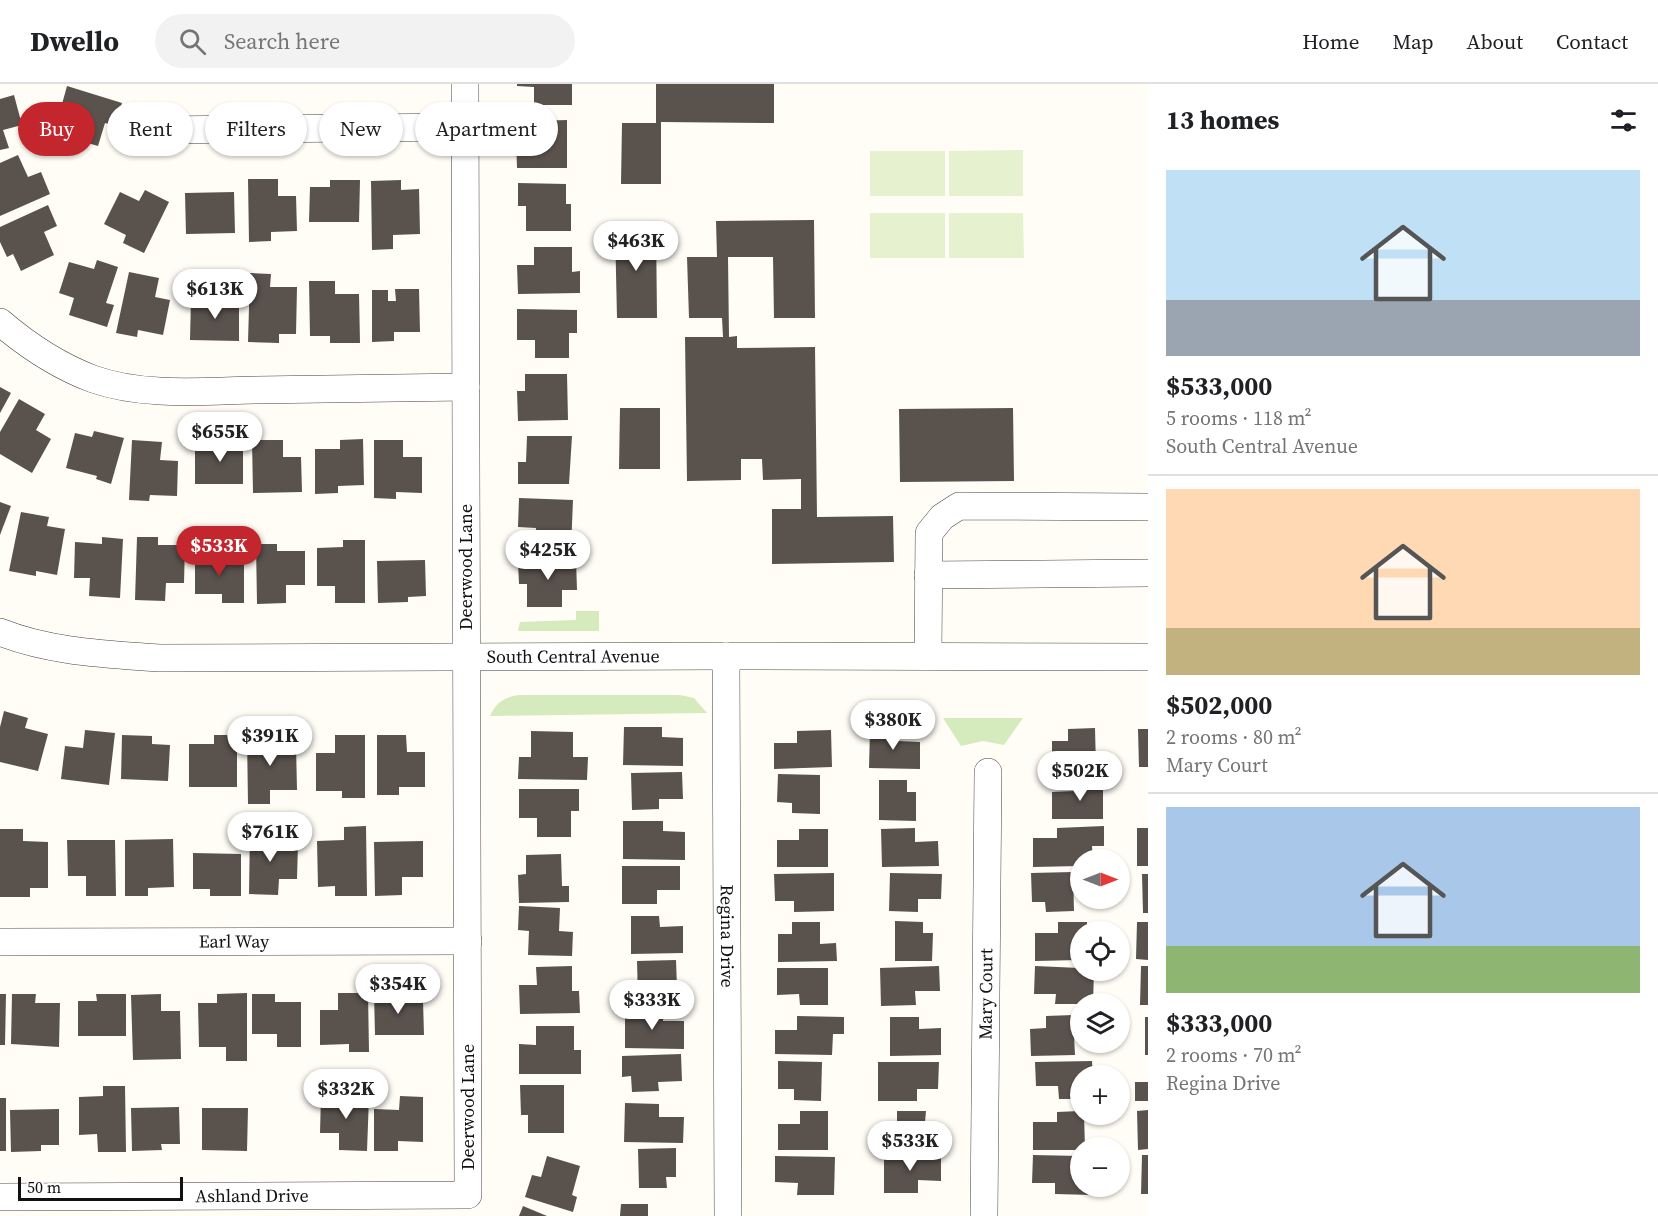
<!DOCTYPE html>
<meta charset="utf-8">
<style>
:root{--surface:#fff;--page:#f2f2f2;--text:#202124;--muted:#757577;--line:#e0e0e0;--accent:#c4262e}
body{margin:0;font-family:"Source Serif 4",serif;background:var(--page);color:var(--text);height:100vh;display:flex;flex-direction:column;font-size:22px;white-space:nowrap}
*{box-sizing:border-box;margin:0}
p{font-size:20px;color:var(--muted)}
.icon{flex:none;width:33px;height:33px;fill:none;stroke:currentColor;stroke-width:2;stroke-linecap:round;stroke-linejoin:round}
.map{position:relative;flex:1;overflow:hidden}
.details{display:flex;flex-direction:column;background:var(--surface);width:510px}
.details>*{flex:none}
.guide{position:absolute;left:18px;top:18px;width:570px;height:54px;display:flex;gap:12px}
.needle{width:39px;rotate:90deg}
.fabs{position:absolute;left:1070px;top:765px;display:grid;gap:12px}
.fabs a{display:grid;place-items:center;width:60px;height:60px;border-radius:50%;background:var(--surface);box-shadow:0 2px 4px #0004;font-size:30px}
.scale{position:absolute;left:18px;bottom:15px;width:165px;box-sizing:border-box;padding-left:6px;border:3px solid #111;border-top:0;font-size:16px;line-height:21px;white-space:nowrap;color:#111;-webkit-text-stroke:4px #fff;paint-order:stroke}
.price{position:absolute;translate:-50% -51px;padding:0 14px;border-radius:21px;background:#fff;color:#222;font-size:20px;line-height:39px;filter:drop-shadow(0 2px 3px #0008)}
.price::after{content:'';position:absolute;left:50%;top:36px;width:18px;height:14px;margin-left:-9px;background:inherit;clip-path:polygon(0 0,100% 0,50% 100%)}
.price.active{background:var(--accent);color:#fff}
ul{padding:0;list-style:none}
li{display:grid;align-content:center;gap:12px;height:318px;padding:0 18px}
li+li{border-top:2px solid var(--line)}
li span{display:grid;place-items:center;height:186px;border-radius:0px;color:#555}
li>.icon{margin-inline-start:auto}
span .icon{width:108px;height:108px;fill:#fffc;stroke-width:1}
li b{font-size:26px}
h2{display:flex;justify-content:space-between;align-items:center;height:72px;padding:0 18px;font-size:26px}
.tag{padding:0 21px;border-radius:27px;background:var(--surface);box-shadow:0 2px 4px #0004;font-size:21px;line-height:54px}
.tag.active{background:var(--accent);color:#fff}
header{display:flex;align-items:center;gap:36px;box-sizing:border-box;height:84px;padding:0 30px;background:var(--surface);border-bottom:2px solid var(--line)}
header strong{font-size:28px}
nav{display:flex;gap:33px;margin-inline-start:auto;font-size:21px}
.search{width:420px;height:54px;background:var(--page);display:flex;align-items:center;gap:15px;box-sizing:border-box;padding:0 21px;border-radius:33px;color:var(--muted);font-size:22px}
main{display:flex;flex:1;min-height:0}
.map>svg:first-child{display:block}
.green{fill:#d5ebbd}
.pitch{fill:#e6f2cf}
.building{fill:#5a524d}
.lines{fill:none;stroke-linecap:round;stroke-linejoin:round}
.minor-casing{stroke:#444;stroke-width:28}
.minor{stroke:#fff;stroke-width:27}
.labels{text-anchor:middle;stroke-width:6;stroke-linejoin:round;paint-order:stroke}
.street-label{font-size:18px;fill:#111;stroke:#fff}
</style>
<header>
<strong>Dwello</strong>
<div class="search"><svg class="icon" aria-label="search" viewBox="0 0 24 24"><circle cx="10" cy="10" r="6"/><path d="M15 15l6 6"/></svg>Search here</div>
<nav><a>Home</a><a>Map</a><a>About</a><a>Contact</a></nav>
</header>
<main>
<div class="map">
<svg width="1148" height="1132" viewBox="0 0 1148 1132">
<rect width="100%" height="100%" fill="#fffdf5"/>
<g class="green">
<path d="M576,527H599V547H518L520,538L576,536Z"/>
<path d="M519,611H680L694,614L707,629L490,632C496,618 505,613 519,611Z"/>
<path d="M943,634H1023L1004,661L983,657L961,662Z"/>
</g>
<g class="pitch">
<path d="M1023,66V112H949V67Z"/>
<rect x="870" y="67" width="75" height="45"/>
<rect x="870" y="129" width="75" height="45"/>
<path d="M949,129H1023L1024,174H949Z"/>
</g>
<g class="building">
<path d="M517,0H572V21H534V3L517,2Z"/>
<path d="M656,0H774V39L661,38V100H621L622,39H656Z"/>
<path d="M67,2L122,19L115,42L105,39L98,62L54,49Z"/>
<path d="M14,11L22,41L3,46L9,64L0,66V15Z"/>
<path d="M567,36V84H517L516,55L534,54V37Z"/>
<path d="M18,71L28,93L41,88L50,110L0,132V79Z"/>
<path d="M248,95H278V112H296L297,147L271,148V157L249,158Z"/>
<path d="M330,96H360L359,138H309L310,103H330Z"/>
<path d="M401,96V106L419,105L420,150L393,151V165L372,166L371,97Z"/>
<path d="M518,99L566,100V120H571V147H526V122H518Z"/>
<path d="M145,106L169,118L144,169L123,159L126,151L104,140L120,108L139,117Z"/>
<path d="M234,108L235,149L186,150L185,109Z"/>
<path d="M48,121L57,142L44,148L54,171L21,187L13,170L7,173L0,158V143Z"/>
<path d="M814,136L815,234H774L773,173H728L729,253L737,252V264L815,263L817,433L893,432L894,478L772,480V425H801V395L763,396L762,375H741V396L687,397L685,253H723L722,234H689L687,173H717L716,137Z"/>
<path d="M615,143H656L657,234H617Z"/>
<path d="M534,163H572V188L580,187V209L518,210L517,181H534Z"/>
<path d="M97,176L118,183L106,219L114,221L107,243L69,231L74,214L59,209L69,178L94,185Z"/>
<path d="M129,188L159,194L155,213L170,216L163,251L138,246L137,253L116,249Z"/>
<path d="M250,189L271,190L270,203H297L296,250H279V259L248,258Z"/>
<path d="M309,197H335V210H359L360,259H330V252H310Z"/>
<path d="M395,205H419L420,248H394V257L372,258V206H388V217H396Z"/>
<path d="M191,214L239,215V257L190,256Z"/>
<path d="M517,225L577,226V249H569V274H535V256H517Z"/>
<path d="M525,290H567L568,336L518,337L517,307H525Z"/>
<path d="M0,303L11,309L0,329Z"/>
<path d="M19,315L45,330L36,346L51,355L32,389L0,370V348Z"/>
<path d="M620,324H660V385H619Z"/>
<path d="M1013,324L1014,397L900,398L899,325Z"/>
<path d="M94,347L124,354L111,400L96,395L97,392L66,384L75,349L92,353Z"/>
<path d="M527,352H572L569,400H518V378H526Z"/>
<path d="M363,355L364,401L338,402V409L315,410V365H340V356Z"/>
<path d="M132,356L162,358L160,376L178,377L177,412L150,411L149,417L129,416Z"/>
<path d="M213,356L243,357V400H195V364H213Z"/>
<path d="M252,356H283V373H301L302,408L253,409Z"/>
<path d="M374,356H403V373H422V409L396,408V415L374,414Z"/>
<path d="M519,414L573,416L571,465L535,463L536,444L518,443Z"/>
<path d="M0,418L11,422L0,451Z"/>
<path d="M21,428L49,433L47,442L65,445L57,491L36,487V492L9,487Z"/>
<path d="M102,453L123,455L120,514L89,512L90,494H74L75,458L102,460Z"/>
<path d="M137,453H158V461H185L184,499H166L165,517L135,516Z"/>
<path d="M343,456H365V519H335V502H317V464L343,463Z"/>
<path d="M256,460H277V467H305V501H286V519L257,520Z"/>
<path d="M195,466H220V478H244V519H222V510H195Z"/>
<path d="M425,476L426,512L408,513V518L378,519L377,477Z"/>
<path d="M576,476L577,506H562V523H527V500H519L518,478Z"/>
<path d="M4,627L28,634L25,644L48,650L38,687L0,678V643Z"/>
<path d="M624,643H662V653L683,654V682L623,681Z"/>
<path d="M1095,644L1096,684L1052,685V657H1068V645Z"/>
<path d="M1138,645H1148V683H1139Z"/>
<path d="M85,646L115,649L109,701L61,695L65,662L83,664Z"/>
<path d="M831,646L832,683L774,685V659H797V647Z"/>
<path d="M870,646H898V657L920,658V685L869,684Z"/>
<path d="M531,647L573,648V673H588L587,696L518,695L519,673H531Z"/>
<path d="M278,650V661L296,660L297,706H270V720H248L247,651Z"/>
<path d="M122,651L152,652V660L170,661L168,697L121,695Z"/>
<path d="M214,651H237V703H189V660H214Z"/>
<path d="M335,651H365V714H342V707H316V669H335Z"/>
<path d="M377,651H406L407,668H425V703H399V711H377Z"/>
<path d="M682,688L683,715H659V725L632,726L631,689Z"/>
<path d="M778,690L820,691V730L792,729V719L777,718Z"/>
<path d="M879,696H907V708H916V737L879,736Z"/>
<path d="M1103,696V735H1052V708L1074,707V697Z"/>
<path d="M519,705H579V727H571V753H537V734H519Z"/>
<path d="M623,737H663V747L685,748V776L623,775Z"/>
<path d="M366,742L367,812H335V802L318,803L317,757L344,756V743Z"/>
<path d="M1104,742V762H1092L1093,776H1080V782L1033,783V754H1057V744Z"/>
<path d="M915,744V758L938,757L939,782L882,783L881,745Z"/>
<rect x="1137" y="744" width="11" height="38"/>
<path d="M0,745H23V757L48,758V804H30V813H0Z"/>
<path d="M250,745H270L269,759H298L297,795H279L278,811L249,810Z"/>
<path d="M799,745H828V783H777V756H799Z"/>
<path d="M173,755L174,803L148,804V812H125V756Z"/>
<path d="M67,756H115L116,812H86V792H68Z"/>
<path d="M423,757V793H402V811L375,812L374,758Z"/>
<path d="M193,769L241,770V812H210V805H193Z"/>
<path d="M561,770L562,802H569V818L519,819L518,791L526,790V771Z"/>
<path d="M622,782H680V806H657V820H622Z"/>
<path d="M1073,788L1074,827L1046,828L1045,818H1032L1031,789Z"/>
<path d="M834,789V827L794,828V817H775L774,790Z"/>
<path d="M890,789L942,790L941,815H918V828L889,827Z"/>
<path d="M1142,790H1148V829H1143Z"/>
<path d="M519,822L560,824L559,847L573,848L572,872L528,871L529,847L518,846Z"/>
<path d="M631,832H659L660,843L683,842V869L631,870Z"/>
<path d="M895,837L923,838V849H933L932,877H895Z"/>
<path d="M792,838H820V860L836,859L837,877L778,878V850H792Z"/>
<path d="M1058,838H1087V848H1080V876L1035,877V849H1058Z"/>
<path d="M1137,838H1148V876L1136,875Z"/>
<path d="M676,876L677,904L666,905V916H638L637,877Z"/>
<path d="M572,882V907H579L580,929L520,930L519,901H537L536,883Z"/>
<path d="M939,882L940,907H915L916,921L881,922L880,884Z"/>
<path d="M1035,882L1080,884V886H1094L1093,920H1055L1056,910H1034Z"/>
<path d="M1141,882H1148V921H1140Z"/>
<path d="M777,884H828V921H800L799,910L777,911Z"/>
<path d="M247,909V977H226V963H199L198,919H217V910Z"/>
<path d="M338,909H368L369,968H349V960L320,961V926H338Z"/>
<path d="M374,909H405V916H423L424,951H375Z"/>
<path d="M0,910H6L5,961H0Z"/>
<path d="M12,910H36L35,919H60L59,963L11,960Z"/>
<path d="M96,910H126V952H78V917H97Z"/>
<path d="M161,910V927H180L181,975L133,976L131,911Z"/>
<path d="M252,910H275V918H301V963H277V950H252Z"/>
<path d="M625,925L664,926L663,937H684V965L625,964Z"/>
<path d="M1073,931L1075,971L1031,972L1030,945L1046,944V932Z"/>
<path d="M797,932L844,933V950H833L832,971L775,970V946H797Z"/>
<path d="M890,933H919V945L941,944V971L890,972Z"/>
<rect x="1145" y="933" width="3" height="38"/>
<path d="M536,942H574V966H581V990H519V960L536,961Z"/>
<path d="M681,970L682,997L658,998L659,1007L632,1008L631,992L622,993V972Z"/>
<path d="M778,977L822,978L821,1017L794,1016V1005H778Z"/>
<path d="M1092,977L1093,992H1080V1015H1059L1058,1002H1036L1035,978Z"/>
<path d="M878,978H939L938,1005H917V1017H878Z"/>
<rect x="1135" y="998" width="13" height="19"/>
<path d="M520,1001H564V1049H528V1031H521Z"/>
<path d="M103,1002H125L126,1068H98L97,1050L79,1051V1013L103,1012Z"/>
<path d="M321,1011L369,1013L367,1067L339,1066V1049H320Z"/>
<path d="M400,1012L423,1013V1058L398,1057V1067H374V1025L399,1026Z"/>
<rect x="0" y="1014" width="6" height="53"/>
<path d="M625,1019L659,1020V1033H684L683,1059L624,1058Z"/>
<path d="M179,1023L180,1060H161L162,1066L132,1067L131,1024Z"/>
<path d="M202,1024H248L247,1067L202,1066Z"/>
<path d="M59,1025V1061H41V1067L11,1068L10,1026Z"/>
<path d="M1148,1026V1065L1138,1066L1137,1027Z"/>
<path d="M800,1027H828V1066H778V1040H800Z"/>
<path d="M897,1027H926L925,1038H936V1066H897Z"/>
<path d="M1080,1027V1030H1084L1085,1064H1080V1066H1033V1038H1057V1028Z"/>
<path d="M676,1064V1093H666L667,1104H639L638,1065Z"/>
<path d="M884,1071L941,1072V1097L918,1096V1109H884Z"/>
<path d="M1033,1071L1080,1072V1102H1092V1111L1055,1110V1099H1032Z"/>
<path d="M1142,1071H1148V1110H1141Z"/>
<path d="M547,1072L580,1082L572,1111L577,1113L573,1128L525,1113L532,1091L541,1093Z"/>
<path d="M775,1072L835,1073L834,1111H797L798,1099L775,1098Z"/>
<path d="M621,1120H648V1132H620Z"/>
<path d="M523,1122L547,1132H519Z"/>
</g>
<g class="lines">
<defs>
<g id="minor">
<path d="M157,46L465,43"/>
<path d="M0,238C28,262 58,282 93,295C144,313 203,307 256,306C326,305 396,304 466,303"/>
<path d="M928,491L1148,489"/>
<path id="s1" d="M0,548C50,568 106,570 159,574L726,572L1148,573"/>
<path id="s2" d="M726,572L728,1132"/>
<path d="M928,572L929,449L942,433L959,422L1148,423"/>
<path id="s3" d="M0,858L468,857"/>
<path id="s4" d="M0,1113L468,1111L465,0"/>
<path id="s5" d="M984,1132L988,688"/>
</g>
</defs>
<use href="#minor" class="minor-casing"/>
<use href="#minor" class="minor"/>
</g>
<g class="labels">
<g class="street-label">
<text transform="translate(466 483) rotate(-90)" y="6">Deerwood Lane</text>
<text dy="6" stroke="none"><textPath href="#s1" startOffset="576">South Central Avenue</textPath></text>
<text dy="6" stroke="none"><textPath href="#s2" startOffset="280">Regina Drive</textPath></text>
<text dy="6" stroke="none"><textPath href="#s3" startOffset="234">Earl Way</textPath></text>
<text dy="6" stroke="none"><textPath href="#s5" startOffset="222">Mary Court</textPath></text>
<text transform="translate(468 1023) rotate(-90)" y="6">Deerwood Lane</text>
<text dy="6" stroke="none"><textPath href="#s4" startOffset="252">Ashland Drive</textPath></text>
</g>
</g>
</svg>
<div class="fabs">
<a><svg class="needle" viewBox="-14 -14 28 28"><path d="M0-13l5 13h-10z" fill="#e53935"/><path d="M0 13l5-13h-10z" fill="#757577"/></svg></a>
<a><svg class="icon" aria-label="locate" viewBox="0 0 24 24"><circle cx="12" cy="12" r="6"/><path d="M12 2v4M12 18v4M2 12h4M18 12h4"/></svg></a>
<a><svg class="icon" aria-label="layers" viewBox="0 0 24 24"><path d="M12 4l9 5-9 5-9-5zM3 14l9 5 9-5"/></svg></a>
<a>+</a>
<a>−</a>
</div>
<div class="scale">50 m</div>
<b class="price" style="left:636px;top:188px">$463K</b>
<b class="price" style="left:215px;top:236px">$613K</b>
<b class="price" style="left:220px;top:379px">$655K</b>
<b class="price active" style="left:219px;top:493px">$533K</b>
<b class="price" style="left:548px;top:497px">$425K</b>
<b class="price" style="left:893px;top:667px">$380K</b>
<b class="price" style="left:270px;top:683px">$391K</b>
<b class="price" style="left:1080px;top:718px">$502K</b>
<b class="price" style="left:270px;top:779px">$761K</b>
<b class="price" style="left:398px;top:931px">$354K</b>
<b class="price" style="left:652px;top:947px">$333K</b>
<b class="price" style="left:346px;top:1036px">$332K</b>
<b class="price" style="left:910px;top:1088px">$533K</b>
<div class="guide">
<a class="tag active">Buy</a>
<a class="tag">Rent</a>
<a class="tag">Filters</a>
<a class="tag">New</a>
<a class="tag">Apartment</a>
</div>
</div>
<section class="details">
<h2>13 homes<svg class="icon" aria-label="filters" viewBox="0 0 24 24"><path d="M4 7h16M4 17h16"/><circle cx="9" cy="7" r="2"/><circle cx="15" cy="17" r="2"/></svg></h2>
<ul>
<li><span style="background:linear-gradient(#bfe0f5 70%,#9aa5b1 0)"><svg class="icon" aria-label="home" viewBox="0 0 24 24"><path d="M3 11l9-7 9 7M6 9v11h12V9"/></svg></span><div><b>$533,000</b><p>5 rooms · 118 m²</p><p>South Central Avenue</p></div></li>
<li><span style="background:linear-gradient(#ffd9b3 75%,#c2b280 0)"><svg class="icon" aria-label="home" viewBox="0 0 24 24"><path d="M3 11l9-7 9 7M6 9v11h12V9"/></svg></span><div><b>$502,000</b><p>2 rooms · 80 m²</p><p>Mary Court</p></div></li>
<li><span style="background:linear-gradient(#a9c7e8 75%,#8fb573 0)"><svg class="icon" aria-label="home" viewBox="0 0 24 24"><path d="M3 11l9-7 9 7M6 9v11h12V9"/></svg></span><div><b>$333,000</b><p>2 rooms · 70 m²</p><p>Regina Drive</p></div></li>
</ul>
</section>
</main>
